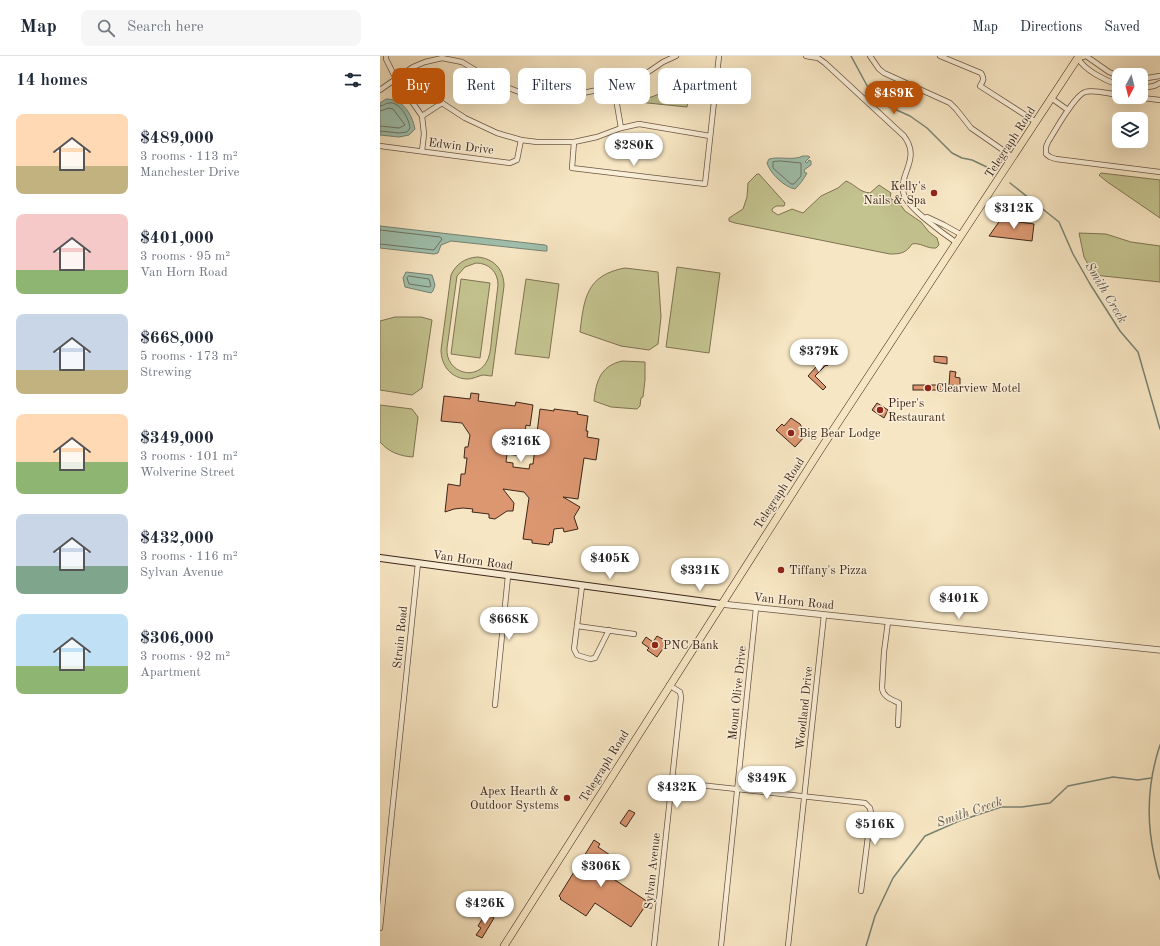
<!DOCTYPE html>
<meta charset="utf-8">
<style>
:root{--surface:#fff;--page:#f6f6f7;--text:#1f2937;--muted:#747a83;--line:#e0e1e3;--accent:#b45309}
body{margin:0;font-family:"Old Standard TT",serif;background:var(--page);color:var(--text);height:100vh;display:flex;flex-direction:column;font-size:15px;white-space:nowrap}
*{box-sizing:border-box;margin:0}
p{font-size:13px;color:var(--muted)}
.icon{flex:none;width:22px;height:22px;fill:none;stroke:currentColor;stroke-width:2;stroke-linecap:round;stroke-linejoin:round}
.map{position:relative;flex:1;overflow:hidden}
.side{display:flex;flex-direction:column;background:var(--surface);width:380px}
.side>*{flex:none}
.hud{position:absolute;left:12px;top:12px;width:380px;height:36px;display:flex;gap:8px}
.needle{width:26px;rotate:187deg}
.fabs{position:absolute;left:732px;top:12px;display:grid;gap:8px}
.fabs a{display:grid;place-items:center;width:36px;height:36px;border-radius:8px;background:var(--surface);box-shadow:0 4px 16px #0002;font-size:20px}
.price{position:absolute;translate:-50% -34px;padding:0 9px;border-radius:14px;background:#fff;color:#222;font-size:13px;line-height:26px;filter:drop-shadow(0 1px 2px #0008)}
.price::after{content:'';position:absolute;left:50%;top:24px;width:12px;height:9px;margin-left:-6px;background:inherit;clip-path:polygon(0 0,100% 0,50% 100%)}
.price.active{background:var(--accent);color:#fff}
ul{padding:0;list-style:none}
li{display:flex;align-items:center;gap:12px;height:100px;padding:0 16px}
li span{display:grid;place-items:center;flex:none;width:112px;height:80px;border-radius:8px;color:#555}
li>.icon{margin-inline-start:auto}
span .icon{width:48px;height:48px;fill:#fffc;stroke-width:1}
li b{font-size:17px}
h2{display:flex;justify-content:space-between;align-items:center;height:48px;padding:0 16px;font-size:17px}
.chip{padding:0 14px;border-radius:8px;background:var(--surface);box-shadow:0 4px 16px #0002;font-size:14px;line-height:36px}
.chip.active{background:var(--accent);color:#fff}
header{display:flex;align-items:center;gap:24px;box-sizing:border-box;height:56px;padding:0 20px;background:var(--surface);border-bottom:1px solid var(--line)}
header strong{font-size:19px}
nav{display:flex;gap:22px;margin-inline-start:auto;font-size:14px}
.search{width:280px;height:36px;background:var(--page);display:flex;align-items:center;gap:10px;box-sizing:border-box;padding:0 14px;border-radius:8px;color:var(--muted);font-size:15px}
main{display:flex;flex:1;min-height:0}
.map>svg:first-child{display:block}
.green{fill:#c3c38f;stroke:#807454;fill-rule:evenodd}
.water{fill:#9fc0ad;stroke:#788272}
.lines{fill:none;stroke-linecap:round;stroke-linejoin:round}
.shore{stroke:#6e7364;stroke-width:1}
.stream{stroke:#788272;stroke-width:1.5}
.building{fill:#dc9771;stroke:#3d261a}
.minor-casing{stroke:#6c5644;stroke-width:6}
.tertiary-casing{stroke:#6c5644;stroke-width:7}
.secondary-casing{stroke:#3d261a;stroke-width:8}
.primary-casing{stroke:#3d261a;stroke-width:8}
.minor{stroke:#faefd8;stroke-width:4.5}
.tertiary{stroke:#faefd8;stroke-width:5.5}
.secondary{stroke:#faefd8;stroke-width:6}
.primary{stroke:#f7e6c3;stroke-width:7}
.poi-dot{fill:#8f2418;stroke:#faefd8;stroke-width:1.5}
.labels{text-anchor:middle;stroke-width:3;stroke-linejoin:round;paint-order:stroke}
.street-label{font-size:12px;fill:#3d261a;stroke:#faefd8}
.poi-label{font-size:12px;fill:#3d261a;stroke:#faefd8;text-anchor:start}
.water-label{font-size:13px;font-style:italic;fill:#5a5446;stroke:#faefd8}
</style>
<header>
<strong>Map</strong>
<div class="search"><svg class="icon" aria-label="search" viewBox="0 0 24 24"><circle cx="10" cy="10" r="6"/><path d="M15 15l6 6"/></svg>Search here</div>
<nav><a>Map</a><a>Directions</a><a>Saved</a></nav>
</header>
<main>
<section class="side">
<h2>14 homes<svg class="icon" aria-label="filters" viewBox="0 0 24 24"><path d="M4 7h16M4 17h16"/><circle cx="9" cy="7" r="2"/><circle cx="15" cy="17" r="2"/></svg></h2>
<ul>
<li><span style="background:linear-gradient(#ffd9b3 65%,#c2b280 0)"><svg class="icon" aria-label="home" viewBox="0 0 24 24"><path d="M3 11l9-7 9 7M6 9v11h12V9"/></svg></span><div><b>$489,000</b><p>3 rooms · 113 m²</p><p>Manchester Drive</p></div></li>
<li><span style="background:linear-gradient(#f6c9c9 70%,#8fb573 0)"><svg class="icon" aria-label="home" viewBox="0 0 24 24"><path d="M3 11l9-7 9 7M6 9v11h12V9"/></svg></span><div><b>$401,000</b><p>3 rooms · 95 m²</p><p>Van Horn Road</p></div></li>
<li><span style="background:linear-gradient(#c9d6e8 70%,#c2b280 0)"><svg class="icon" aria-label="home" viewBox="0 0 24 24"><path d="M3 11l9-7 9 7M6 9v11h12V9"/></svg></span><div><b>$668,000</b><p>5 rooms · 173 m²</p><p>Strewing</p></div></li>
<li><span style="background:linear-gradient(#ffd9b3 60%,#8fb573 0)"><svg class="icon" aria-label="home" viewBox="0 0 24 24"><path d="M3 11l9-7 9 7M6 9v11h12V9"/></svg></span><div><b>$349,000</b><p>3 rooms · 101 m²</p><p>Wolverine Street</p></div></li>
<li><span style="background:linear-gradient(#c9d6e8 65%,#7fa58c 0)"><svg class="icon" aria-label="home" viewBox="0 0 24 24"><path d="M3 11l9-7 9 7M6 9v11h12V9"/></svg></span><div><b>$432,000</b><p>3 rooms · 116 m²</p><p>Sylvan Avenue</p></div></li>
<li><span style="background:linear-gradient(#bfe0f5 65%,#8fb573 0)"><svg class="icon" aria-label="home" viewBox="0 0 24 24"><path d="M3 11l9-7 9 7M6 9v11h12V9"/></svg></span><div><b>$306,000</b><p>3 rooms · 92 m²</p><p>Apartment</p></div></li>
</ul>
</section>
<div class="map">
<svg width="780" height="890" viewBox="0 0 780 890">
<rect width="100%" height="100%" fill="#f7e6c3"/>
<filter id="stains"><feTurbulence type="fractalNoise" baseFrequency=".005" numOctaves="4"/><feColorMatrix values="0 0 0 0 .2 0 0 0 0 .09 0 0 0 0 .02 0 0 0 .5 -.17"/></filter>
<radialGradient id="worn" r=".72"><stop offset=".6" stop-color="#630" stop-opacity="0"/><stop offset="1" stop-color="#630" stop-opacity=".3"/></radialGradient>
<g class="green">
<path d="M298,23L311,25L307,51L258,46L298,31Z"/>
<path d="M721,117L780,124V162L726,125L719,119Z"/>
<path d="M377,118H379L405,147L404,150H396L392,153V155L398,159L412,153L423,157L441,140L458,132L466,125C476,129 479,136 490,137L499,129L511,137L510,142L520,148L525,155L541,166L549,176L557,182L559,189L556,192C547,193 540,186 532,188C526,197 521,198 510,198L355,167L349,165V162L363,153L367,141L368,127Z"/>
<path d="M699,177L726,178L751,186L780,190V226L714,219L704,201Z"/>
<path d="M97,201C114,202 124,214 124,230L112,320C109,320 105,319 103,319C98,320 93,323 88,323C71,323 61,309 61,294L71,219C76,208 85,202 97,201ZM96,207C109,207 118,216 118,229C116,246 114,262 112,279C111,287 111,296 108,303C98,327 65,317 67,292L77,220L85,211Z"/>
<path d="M297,211L340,217L329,297L286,291Z"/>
<path d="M245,212L278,216L281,261L278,288L269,294L241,290L200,276C204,243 206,219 245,212Z"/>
<path d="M81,223L110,227L100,302L71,298Z"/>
<path d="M146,223L179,228L169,302L135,298Z"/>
<path d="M15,261H41L52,264L42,332L32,339L0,334V265Z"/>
<path d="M242,305L265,306V324L263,341L261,342L260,350L257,353L231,351L214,345C216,326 220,310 242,305Z"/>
<path d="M0,349L32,353L38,361L33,401C19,400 9,396 0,386Z"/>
</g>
<g class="water">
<path d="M6,43C23,43 32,58 35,73L29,79L19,81L0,79V47Z"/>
<path d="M423,100H428L430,101L425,106L427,107L429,104L431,105V109L424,114L425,117H427C424,123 420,128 415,133C404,131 390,117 387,107L389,103C401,100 412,105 423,100Z"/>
<path d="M0,170L165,189L167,190V195H164L71,185L61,189L58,197L54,198L0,192Z"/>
<path d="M26,216L52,219L55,229L53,235L51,237L25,231L23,222Z"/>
</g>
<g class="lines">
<g class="shore">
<path d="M0,50C4,50 5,47 9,47C20,45 29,63 30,72L27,76L19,77L0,75"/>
<path d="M0,55L9,52L13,53L25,69L19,72L0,70"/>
<path d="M400,105L421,107V120L414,128H411L393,112V106Z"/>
<path d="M0,174L60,181L62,183L54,194L0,188"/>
<path d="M29,220L49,223L51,230L49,231L29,228L27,222Z"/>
</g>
<g class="stream">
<path d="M471,0L491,37L503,48L530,60L547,72L572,97L582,102L592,104L611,113"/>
<path d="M630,127L679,166L693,198L710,228L740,275L758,296L780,373"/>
<path d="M780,689C768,725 766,762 774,799C776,807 777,815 780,823"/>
<path d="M486,890L495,860L513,822L545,780L579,765L621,751H642L670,747L688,730L733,721L758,724L771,722"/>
</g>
</g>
<g class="building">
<path d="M621,163H624V164L654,168L652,185L609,180Z"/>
<path d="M554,300L567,301V308L554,306Z"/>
<path d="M446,302L450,307L447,310L446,309L435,320L446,331L443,334L428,320L442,304L443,305Z"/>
<path d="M570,315L576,316L575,321L580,322V330L569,329Z"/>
<rect x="533" y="329" width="31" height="5"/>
<path d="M91,337L99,338L98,345L135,350L136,346L153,349L150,370L146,369L142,400L127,398L126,406L133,407V411L149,413L150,408H153L160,353L174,355V353L198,356L197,358L208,360L206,375H208L207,381L219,383L216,404L204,402L198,443L183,441L200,451L194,461L198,473L184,476L183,472L174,473L172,487L170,486L169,489L152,487V484L143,483L149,442L144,436L123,433L134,447L133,455H127L115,463L109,462V458L92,456L93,453L83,452L74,453L65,456L68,428L80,430L81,418H85L87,402H84L85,391H88L90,379L82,367L61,365L64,340L90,343Z"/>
<path d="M497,347L508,354L504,362L492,354Z"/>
<path d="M411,362L420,368L423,373L421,375L426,379L415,391L396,374L402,368L404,370Z"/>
<path d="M277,580L288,586L277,601L267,594L269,592L262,587L266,581L273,586Z"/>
<path d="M249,754L255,757L246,771L240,767Z"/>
<path d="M214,784L220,788L218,791L242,807L232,822L268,846L251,871L215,847L206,860L180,843L181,842L179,840Z"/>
<path d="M106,857L114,862L102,882L96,879L101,872L98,870Z"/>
</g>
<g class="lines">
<defs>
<g id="minor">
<path d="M6,0V3L16,23L42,60L44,78L42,95"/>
<path d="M426,0L438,2L445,7L524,80C542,104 517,118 524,139C528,152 565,179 577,187"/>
<path d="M490,0L499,13L504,17L570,47L576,53L591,72L633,101"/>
<path d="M560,0L601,17C605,23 603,25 600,30L656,66"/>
<path d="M739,20L729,16L706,0L698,2C704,14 726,25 739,29"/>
<path d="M761,23L780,20"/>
<path d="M234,31L241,72"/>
<path d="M761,32L774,30L780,27"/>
<path d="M0,34L33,11L45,6L62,2L82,6L118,28L142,37L169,41L198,38L252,27L283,6L296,0"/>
<path d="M739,39C729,38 714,33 705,36C694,40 675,75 668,86L666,91V98L670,101L676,103L780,116"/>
<path d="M754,41L780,44"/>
<path d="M671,42L688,54"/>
<path d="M42,60L62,47L85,62L117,77L141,84L157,86H194L217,81L241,72L259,68L330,80"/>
<path d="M194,86L192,112L325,128L339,0"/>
<path d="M0,90L130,107L137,104L141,84"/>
<path d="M547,161L564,169L582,179"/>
<path d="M202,530L194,593L197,599L210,603L215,602L229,574"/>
<path d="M508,566L504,596L502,632C503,641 511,643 519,647L518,669"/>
<path d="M197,570L254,578"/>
<path d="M115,649L128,520"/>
<path d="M292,726L485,747L490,752L491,757L481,835"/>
<path d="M0,872L38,507"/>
<path d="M274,890L301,641L300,636L289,629"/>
<path d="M341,890L376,552"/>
<path d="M408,890L444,559"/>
</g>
<path id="tertiary" d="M341,548L780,594"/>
<path id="secondary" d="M0,502L341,548"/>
<path id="primary" d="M124,890L442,391L699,0"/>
</defs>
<use href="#minor" class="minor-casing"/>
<use href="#tertiary" class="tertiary-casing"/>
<use href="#secondary" class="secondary-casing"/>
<use href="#primary" class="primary-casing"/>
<use href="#minor" class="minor"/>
<use href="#tertiary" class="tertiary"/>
<use href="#secondary" class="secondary"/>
<use href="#primary" class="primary"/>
</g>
<g class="poi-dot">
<circle cx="554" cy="137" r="4"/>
<circle cx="548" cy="332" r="4"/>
<circle cx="500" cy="354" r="4"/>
<circle cx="411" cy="377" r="4"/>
<circle cx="401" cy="514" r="4"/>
<circle cx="275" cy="589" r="4"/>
<circle cx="187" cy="742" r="4"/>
</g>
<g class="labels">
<g class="street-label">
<text transform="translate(630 86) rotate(-57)" y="4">Telegraph Road</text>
<text transform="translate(81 90) rotate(7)" y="4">Edwin Drive</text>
<text transform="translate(399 437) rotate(-57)" y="4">Telegraph Road</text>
<text transform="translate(93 504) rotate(8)" y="4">Van Horn Road</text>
<text transform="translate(414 545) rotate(6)" y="4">Van Horn Road</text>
<text transform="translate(20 581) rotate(-84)" y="4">Struin Road</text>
<text transform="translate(357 637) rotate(-84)" y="4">Mount Olive Drive</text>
<text transform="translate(424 652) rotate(-84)" y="4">Woodland Drive</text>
<text transform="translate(224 710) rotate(-58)" y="4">Telegraph Road</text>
<text transform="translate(272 815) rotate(-84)" y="4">Sylvan Avenue</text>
</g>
<g class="poi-label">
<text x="546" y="134" text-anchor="end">Kelly's<tspan x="546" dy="14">Nails &amp; Spa</tspan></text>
<text x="556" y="336">Clearview Motel</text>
<text x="508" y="351">Piper's<tspan x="508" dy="14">Restaurant</tspan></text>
<text x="419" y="381">Big Bear Lodge</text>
<text x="409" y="518">Tiffany's Pizza</text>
<text x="283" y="593">PNC Bank</text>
<text x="179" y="739" text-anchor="end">Apex Hearth &amp;<tspan x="179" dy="14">Outdoor Systems</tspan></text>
</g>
<g class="water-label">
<text transform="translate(727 236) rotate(59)" y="5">Smith Creek</text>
<text transform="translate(589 755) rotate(-19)" y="5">Smith Creek</text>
</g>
</g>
<rect width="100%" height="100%" filter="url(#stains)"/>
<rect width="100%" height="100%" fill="url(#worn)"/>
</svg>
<div class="fabs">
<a><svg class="needle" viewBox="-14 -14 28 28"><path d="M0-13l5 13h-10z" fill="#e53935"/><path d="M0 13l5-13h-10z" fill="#747a83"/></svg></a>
<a><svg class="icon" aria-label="layers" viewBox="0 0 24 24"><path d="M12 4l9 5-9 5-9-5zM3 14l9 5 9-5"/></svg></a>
</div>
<b class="price active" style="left:514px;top:59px">$489K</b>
<b class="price" style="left:254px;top:111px">$280K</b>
<b class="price" style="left:634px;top:174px">$312K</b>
<b class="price" style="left:439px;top:317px">$379K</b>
<b class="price" style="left:141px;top:407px">$216K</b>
<b class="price" style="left:230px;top:524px">$405K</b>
<b class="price" style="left:320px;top:536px">$331K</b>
<b class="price" style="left:579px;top:564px">$401K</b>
<b class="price" style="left:129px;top:585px">$668K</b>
<b class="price" style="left:387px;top:744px">$349K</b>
<b class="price" style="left:297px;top:753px">$432K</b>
<b class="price" style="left:495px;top:790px">$516K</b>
<b class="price" style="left:221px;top:832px">$306K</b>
<b class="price" style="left:105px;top:869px">$426K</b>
<div class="hud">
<a class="chip active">Buy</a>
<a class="chip">Rent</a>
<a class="chip">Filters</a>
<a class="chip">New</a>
<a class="chip">Apartment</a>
</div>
</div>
</main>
